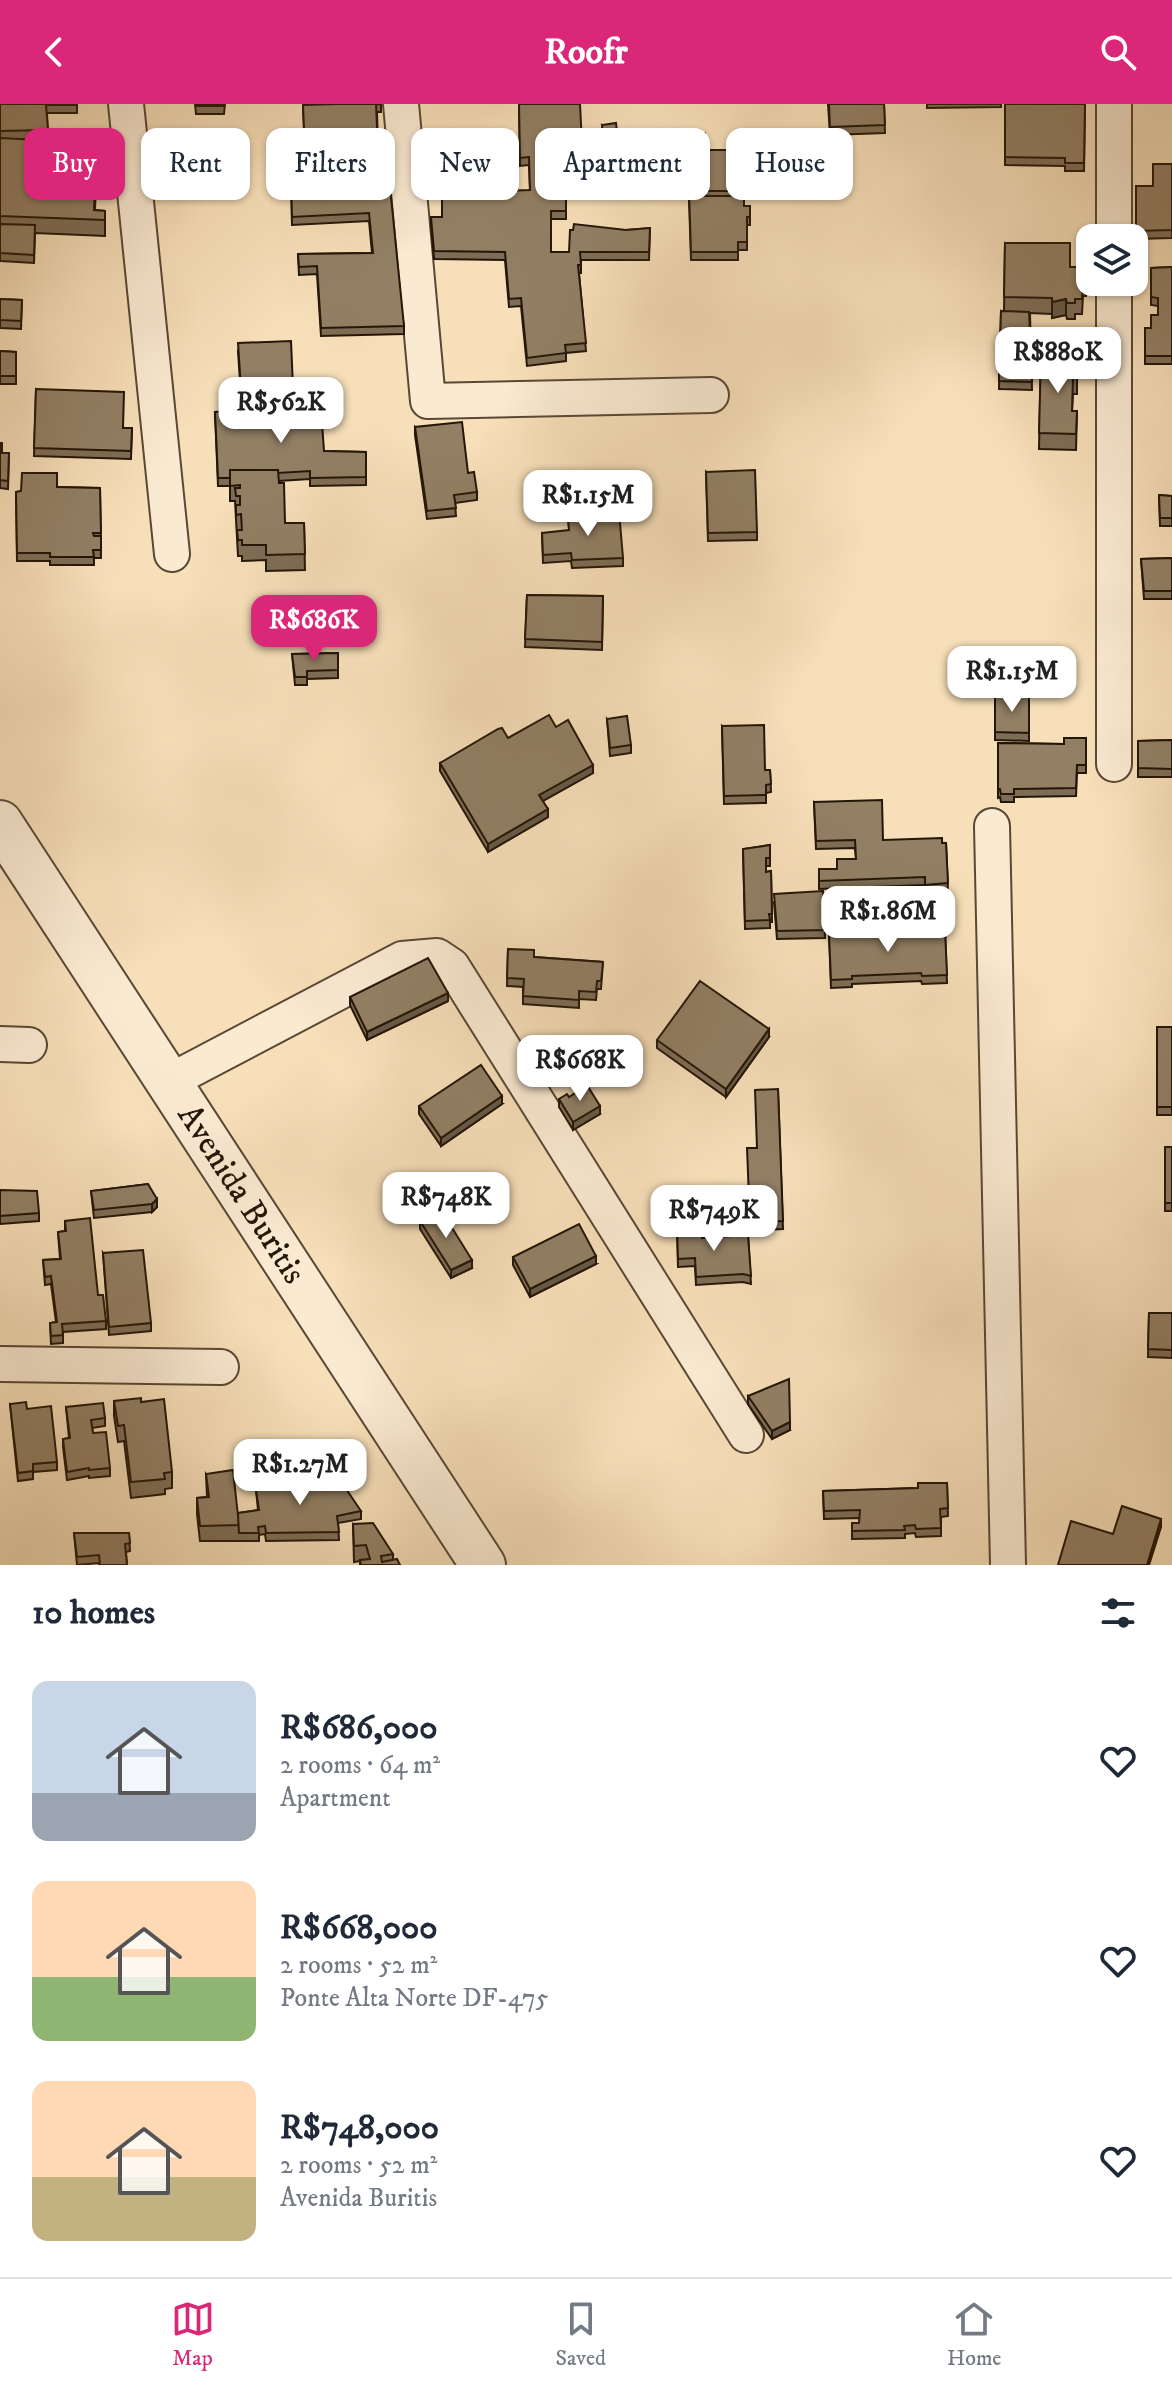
<!DOCTYPE html>
<meta charset="utf-8">
<style>
:root{--surface:#fff;--page:#f6f6f7;--text:#1f2937;--muted:#747a83;--line:#e0e1e3;--accent:#db2777}
body{margin:0;font-family:"IM FELL DW Pica",serif;background:var(--page);color:var(--text);height:100vh;display:flex;flex-direction:column;font-size:30px;white-space:nowrap}
*{box-sizing:border-box;margin:0}
p{font-size:26px;color:var(--muted)}
.icon{flex:none;width:44px;height:44px;fill:none;stroke:currentColor;stroke-width:2;stroke-linecap:round;stroke-linejoin:round}
.map{position:relative;height:1461px;overflow:hidden}
.drawer{display:flex;flex-direction:column;background:var(--surface);flex:1}
.drawer>*{flex:none}
.top-card{position:absolute;left:24px;top:24px;width:1124px;height:72px;display:flex;gap:16px}
.tools{position:absolute;left:1076px;top:120px;display:grid;gap:16px}
.tools a{display:grid;place-items:center;width:72px;height:72px;border-radius:16px;background:var(--surface);box-shadow:0 2px 6px #0004;font-size:40px}
.price{position:absolute;translate:-50% -68px;padding:0 18px;border-radius:16px;background:#fff;color:#222;font-size:26px;line-height:52px;filter:drop-shadow(0 2px 4px #0008)}
.price::after{content:'';position:absolute;left:50%;top:48px;width:24px;height:18px;margin-left:-12px;background:inherit;clip-path:polygon(0 0,100% 0,50% 100%)}
.price.active{background:var(--accent);color:#fff}
ul{padding:0;list-style:none}
li{display:flex;align-items:center;gap:24px;height:200px;padding:0 32px}
li span{display:grid;place-items:center;flex:none;width:224px;height:160px;border-radius:16px;color:#555}
li>.icon{margin-inline-start:auto}
span .icon{width:96px;height:96px;fill:#fffc;stroke-width:1}
li b{font-size:34px}
h2{display:flex;justify-content:space-between;align-items:center;height:96px;padding:0 32px;font-size:34px}
.chip{padding:0 28px;border-radius:16px;background:var(--surface);box-shadow:0 2px 6px #0004;font-size:28px;line-height:72px}
.chip.active{background:var(--accent);color:#fff}
header{display:flex;justify-content:space-between;align-items:center;height:104px;padding:0 32px;background:var(--accent);color:#fff;font-size:36px;font-weight:700}
.dock{display:flex;justify-content:space-around;align-items:center;height:112px;border-top:2px solid var(--line);background:var(--surface);font-size:22px;color:var(--muted)}
.dock a{display:grid;justify-items:center;gap:4px}
.dock .active{color:var(--accent)}
.map>svg:first-child{display:block}
.lines{fill:none;stroke-linecap:round;stroke-linejoin:round}
.minor-casing{stroke:#594834;stroke-width:38}
.tertiary-casing{stroke:#594834;stroke-width:48}
.minor{stroke:#faead2;stroke-width:34}
.tertiary{stroke:#faead2;stroke-width:44}
.wall{fill:#7e6d56;stroke:#241608;stroke-width:2;fill-rule:evenodd}
.shaded-wall{fill:#665946;stroke:#241608;stroke-width:2}
.building{fill:#927f64;stroke:#241608;stroke-width:2}
.labels{text-anchor:middle;stroke-width:6;stroke-linejoin:round;paint-order:stroke}
.street-label{font-size:34px;fill:#241608;stroke:#faead2}
</style>
<header><svg class="icon" aria-label="back" viewBox="0 0 24 24"><path d="M15 5l-7 7 7 7"/></svg>Roofr<svg class="icon" aria-label="search" viewBox="0 0 24 24"><circle cx="10" cy="10" r="6"/><path d="M15 15l6 6"/></svg></header>
<div class="map">
<svg width="1172" height="1461" viewBox="0 0 1172 1461">
<rect width="100%" height="100%" fill="#f7dfb9"/>
<filter id="stains"><feTurbulence type="fractalNoise" baseFrequency=".0025" numOctaves="4"/><feColorMatrix values="0 0 0 0 .2 0 0 0 0 .09 0 0 0 0 .02 0 0 0 .5 -.17"/></filter>
<radialGradient id="worn" r=".72"><stop offset=".6" stop-color="#630" stop-opacity="0"/><stop offset="1" stop-color="#630" stop-opacity=".3"/></radialGradient>
<g class="lines">
<defs>
<g id="minor">
<path d="M126,0L172,450"/>
<path d="M401,0L428,297L711,291"/>
<path d="M1114,0V134"/>
<path d="M1114,178V660"/>
<path d="M992,722L1008,1461"/>
<path d="M0,940L29,941"/>
<path d="M170,977L402,855L437,852L452,862L746,1331"/>
<path d="M0,1260L221,1263"/>
</g>
<path id="tertiary" d="M0,719L483,1461"/>
</defs>
<use href="#minor" class="minor-casing"/>
<use href="#tertiary" class="tertiary-casing"/>
<use href="#minor" class="minor"/>
<use href="#tertiary" class="tertiary"/>
</g>
<g class="wall">
<path d="M0,0H77V9H47L48,35H16L97,55L95,106L105,107V132L35,129L34,159L0,157Z"/>
<path d="M195,0H225L224,10H196Z"/>
<path d="M381,0V8H377L379,74L404,222V230L321,232L317,170L299,171L298,150L372,149L369,117L292,121L291,75H306L303,1ZM361,75L326,78V76Z"/>
<path d="M519,0L582,40H588L589,76H580V95H566V115H551V148H569L626,126L650,124L649,156H581V169H579L586,247L566,249V257L527,262L521,202L509,203L505,156L434,155L431,121V113H442L493,95H503L530,86L529,61L520,62Z"/>
<path d="M828,0H884L885,29L830,31Z"/>
<path d="M927,0H1001V3L927,4Z"/>
<path d="M1005,0H1085L1084,67H1065V62L1005,61Z"/>
<path d="M602,21L617,28L638,87V95L609,94Z"/>
<path d="M678,29L705,46H745V74H735V92L744,102H750V121H747V146H738V156H691L689,95H679Z"/>
<path d="M472,34L469,80L444,78V70Z"/>
<path d="M217,46L218,84L170,86L169,48Z"/>
<path d="M1172,60V134L1136,135V82H1153Z"/>
<path d="M1005,139L1070,163L1085,166L1086,192H1083L1082,210H1075V215H1067L1066,211L1052,214V210L1030,209L1032,286L999,285L1001,207L1004,208Z"/>
<path d="M1172,163V260H1145V224H1151L1158,211V202L1151,201V164Z"/>
<path d="M0,195L22,196L21,225L0,224Z"/>
<path d="M0,247L16,248V280H0Z"/>
<path d="M238,247L293,284V292H291V305L324,347L366,348V381L310,382V375L279,377L285,419H304L305,466L266,467V456L242,457V452H238L235,397H230V382H218L215,308L242,307Z"/>
<path d="M1041,251L1077,252V290H1073L1072,307H1077L1076,346L1039,345Z"/>
<path d="M36,285L123,324H132L131,355L34,352Z"/>
<path d="M415,323L468,369L477,388V396L455,399L456,412L427,415L415,331Z"/>
<path d="M0,339L2,349H9L8,385L0,384Z"/>
<path d="M706,368L757,428V436L708,437Z"/>
<path d="M57,383L100,384L101,454H94V461H50V457H17L16,388Z"/>
<path d="M1159,391L1172,392V422H1160Z"/>
<path d="M542,429L623,454V462L572,464L571,457L543,459Z"/>
<path d="M1172,454V495H1144L1141,455Z"/>
<path d="M527,491L603,492L602,546L525,543Z"/>
<path d="M338,549V574L307,575V581H295L292,550Z"/>
<path d="M995,592H1029V637L995,636Z"/>
<path d="M607,615L631,641V649L610,652Z"/>
<path d="M722,622L765,666H770L771,688L766,689V699L724,700Z"/>
<path d="M556,623L593,669L543,697L548,713L488,748L440,667V659L508,634Z"/>
<path d="M1086,634V669H1077L1076,692L1014,693V698H1001L1000,693L998,694V639L1064,640Z"/>
<path d="M1172,636V673H1138V637Z"/>
<path d="M814,698L883,736L946,739L948,787L925,789V781L819,785V765H837L856,755L855,744L816,745Z"/>
<path d="M770,741V762H766V768L771,767L772,818H770V824L745,825L743,745Z"/>
<path d="M823,787L825,834L777,835L774,798Z"/>
<path d="M945,826L947,879L922,880L921,877L852,880V883L831,884L829,830Z"/>
<path d="M508,845L534,853L603,858L601,885H597L596,896L579,895V904L523,900V883L507,882Z"/>
<path d="M350,893L448,897L367,936L350,901Z"/>
<rect x="1157" y="923" width="15" height="88"/>
<path d="M769,933L726,993L657,944V936Z"/>
<path d="M778,985L783,1125L741,1127L740,1095L749,1094L757,1044Z"/>
<path d="M569,993L600,1010L573,1026L559,1003V995Z"/>
<path d="M502,1000L441,1042L419,1010V1002Z"/>
<rect x="1165" y="1043" width="7" height="64"/>
<path d="M148,1080L157,1103L152,1108L94,1114L91,1087Z"/>
<path d="M0,1086L39,1109V1117L0,1120Z"/>
<path d="M65,1117L98,1191L106,1217V1225L63,1228V1239L51,1240L50,1219L56,1218L51,1180L45,1181L43,1156L60,1155L58,1128L65,1127Z"/>
<path d="M420,1117L472,1164L451,1174L420,1125Z"/>
<path d="M677,1124L702,1134L748,1131L751,1180L743,1178L696,1181L695,1162L678,1163Z"/>
<path d="M103,1149L151,1219V1227L109,1231Z"/>
<path d="M513,1153L596,1160L530,1193L513,1161Z"/>
<path d="M1149,1209H1172V1254L1148,1253Z"/>
<path d="M748,1292L790,1326L772,1335L748,1300Z"/>
<path d="M114,1297L141,1298L172,1368V1384L165,1385V1390L131,1394L124,1337L118,1338L114,1312Z"/>
<path d="M10,1300L27,1305L57,1358V1366L33,1368V1375L18,1377Z"/>
<path d="M66,1303L105,1314V1322L92,1324L93,1329L110,1364V1372L89,1374V1372L67,1376L63,1343V1335L69,1334Z"/>
<path d="M206,1370L238,1409L258,1406L256,1386L361,1407V1415L338,1419L339,1436L266,1437L265,1430L259,1431V1437H200L197,1410V1394L207,1393Z"/>
<path d="M947,1379L948,1412L941,1413V1432L916,1433L915,1429L905,1430V1434L852,1435V1419H859L860,1414L824,1415L823,1387L918,1384Z"/>
<path d="M353,1420L393,1450V1456L400,1461H360V1457L354,1458Z"/>
<path d="M74,1429H129L130,1447L126,1448L127,1461H99V1459L77,1461Z"/>
</g>
<g class="shaded-wall">
<path d="M1066,195V211L1052,214V198Z"/>
<path d="M593,661V669L539,699V691Z"/>
<path d="M548,705V713L488,748V740Z"/>
<path d="M448,889V897L367,936V928Z"/>
<path d="M769,925V933L726,993V985Z"/>
<path d="M502,992V1000L441,1042V1034Z"/>
<path d="M600,1002V1010L573,1026V1018Z"/>
<path d="M157,1095V1103L152,1108V1100Z"/>
<path d="M596,1152V1160L530,1193V1185Z"/>
<path d="M472,1156V1164L451,1174V1166Z"/>
<path d="M790,1318V1326L772,1335V1327Z"/>
<path d="M1161,1415V1423L1149,1461H1147Z"/>
</g>
<g class="building">
<path d="M0,0H77V1H46L48,26L0,27Z"/>
<path d="M196,0H225L224,2H196Z"/>
<path d="M338,0H376L379,67L326,68V78L389,73L404,222L321,224L317,162L299,163L298,150L373,149L369,109L292,113L291,75H306L303,1Z"/>
<path d="M519,0H580L582,40H588L589,68H580V87H566V107H551V148H569L570,126H573L574,120L626,126L650,124L649,148H580L581,161H578L586,239L565,241L566,249L527,254L521,194L509,195L505,148L434,147L431,113H442V86H493V95H503L502,87L530,86L529,53L520,54Z"/>
<path d="M829,0H884L885,21L830,23Z"/>
<path d="M1005,0H1085L1084,59H1065V54L1005,53Z"/>
<path d="M616,19L617,28L631,27L638,87L609,86L602,21Z"/>
<path d="M678,29H705V46H745V66H734L735,87H705V92H744V102H750V113H747V138H738V148H691L689,87L679,86Z"/>
<path d="M446,33L472,34L469,71L444,70Z"/>
<path d="M0,34L97,39L94,106L105,107V116L0,112Z"/>
<path d="M217,46L218,76L170,78L169,48Z"/>
<path d="M1153,60H1172V126L1136,127V82H1153Z"/>
<path d="M0,120L35,121L34,151L0,149Z"/>
<path d="M1005,139H1070V163H1082L1085,166L1086,176H1083L1082,195H1075V199H1067L1066,195L1052,198V194L1004,193Z"/>
<path d="M1172,163V252H1145V224H1151V211H1158V194L1151,193V164Z"/>
<path d="M0,195L22,196L21,217L0,216Z"/>
<path d="M1001,207L1029,208L1032,278L999,277Z"/>
<path d="M291,237L293,284H290L291,299L242,300L238,239Z"/>
<path d="M0,247L16,248V272H0Z"/>
<path d="M1041,251L1077,252V274H1073L1072,307H1077L1076,330L1039,329Z"/>
<path d="M36,285L124,288L123,324H132L131,347L34,344Z"/>
<path d="M321,304L324,347L366,348V373L310,374V367L278,369V366H230V374H218L215,308Z"/>
<path d="M462,318L468,369L474,368L477,388L454,391L456,404L427,407L415,323Z"/>
<path d="M0,339H2V349H9L8,377L0,376Z"/>
<path d="M230,366H278L279,379H284L285,419H304L305,450L266,451V441H242V436H238L237,426H242L241,410L236,411V401H240V392H236L235,384H240V381L230,382Z"/>
<path d="M755,366L757,428L708,429L706,368Z"/>
<path d="M22,369H57V383L100,384L101,429H93L94,432H101V446H93L94,453H50V449H17L16,388L21,387Z"/>
<path d="M1159,391L1172,392V414H1160Z"/>
<path d="M619,407L623,454L572,456L571,449L543,451L542,429L569,426L568,417L592,415L591,409Z"/>
<path d="M1172,454V487H1144L1141,455Z"/>
<path d="M527,491L603,492L602,538L525,535Z"/>
<path d="M338,549V566L307,567V573H295L292,550Z"/>
<path d="M995,592H1029V629L995,628Z"/>
<path d="M549,611L556,623L568,616L593,661L539,691L548,705L488,740L440,659L498,625L502,624L508,634Z"/>
<path d="M627,612L631,641L610,644L607,615Z"/>
<path d="M764,621L765,666H770L771,680L766,681V691L724,692L722,622Z"/>
<path d="M1064,634H1086V661H1077L1076,684L1014,685V690H1001L1000,685H998V639L1064,640Z"/>
<path d="M1172,636V665L1138,664V637Z"/>
<path d="M882,696L883,736L942,734V739H946L948,779L925,781V773L819,777V765H837V755H856L855,736L816,737L814,698Z"/>
<path d="M770,741V754H766V768L771,767L772,810H769L770,816L745,817L743,745Z"/>
<path d="M823,787L825,826L777,827L774,790Z"/>
<path d="M945,826L947,871L922,872L921,869L852,872V875L831,876L829,830Z"/>
<path d="M508,845L534,846V853L603,858L601,877H597L596,888L579,887V896L523,892L524,875L507,874Z"/>
<path d="M428,854L448,889L367,928L350,893Z"/>
<path d="M700,877L769,925L726,985L657,936Z"/>
<rect x="1157" y="923" width="15" height="80"/>
<path d="M481,961L502,992L441,1034L419,1002Z"/>
<path d="M587,981L600,1002L573,1018L559,995L567,990L569,993Z"/>
<path d="M778,985L783,1117L741,1119L740,1095L749,1094L747,1044H757L755,986Z"/>
<rect x="1165" y="1043" width="7" height="56"/>
<path d="M148,1080L157,1095L152,1100L94,1106L91,1087Z"/>
<path d="M0,1086L37,1087L39,1109L0,1112Z"/>
<path d="M441,1106L472,1156L451,1166L420,1117Z"/>
<path d="M90,1114L98,1191H103L106,1217L62,1220L63,1231L51,1232L50,1219L57,1218L51,1172L45,1173L43,1156L61,1155L58,1128L66,1127L65,1117Z"/>
<path d="M579,1120L596,1152L530,1185L513,1153Z"/>
<path d="M702,1122V1134L748,1131L751,1172L743,1170L696,1173L695,1154L678,1155L677,1124Z"/>
<path d="M143,1146L151,1219L109,1223L103,1149Z"/>
<path d="M1149,1209H1172V1246L1148,1245Z"/>
<path d="M789,1275L790,1318L772,1327L748,1292Z"/>
<path d="M141,1294V1298L164,1295L172,1368L164,1369L165,1375L131,1378L124,1321L118,1322L114,1297Z"/>
<path d="M26,1298L27,1305L51,1302L57,1358L33,1360V1367L18,1369L10,1300Z"/>
<path d="M103,1299L105,1314L91,1316L93,1329L106,1328L110,1364L89,1366V1364L67,1368L63,1335L70,1334L66,1303Z"/>
<path d="M233,1366L239,1421L200,1422L197,1394L209,1393L206,1370Z"/>
<path d="M336,1370L361,1407L337,1412L339,1428L266,1429L265,1422L258,1423L259,1429H239L238,1409L259,1406L256,1386Z"/>
<path d="M918,1379H947L948,1404L940,1405L941,1424L916,1425L915,1421L904,1422L905,1426L852,1427V1419H859L860,1406L824,1407L823,1387L918,1384Z"/>
<path d="M1122,1402L1161,1415L1147,1461H1058L1071,1417L1113,1430Z"/>
<path d="M373,1419L393,1450L381,1452L382,1458L397,1455L400,1461H361L360,1456L370,1455L366,1441L354,1442L353,1420Z"/>
<path d="M74,1429H129L130,1439L125,1440L127,1461H100L99,1451L77,1453Z"/>
</g>
<g class="labels">
<g class="street-label">
<text transform="translate(243 1089) rotate(57)" y="12">Avenida Buritis</text>
</g>
</g>
<rect width="100%" height="100%" filter="url(#stains)"/>
<rect width="100%" height="100%" fill="url(#worn)"/>
</svg>
<div class="tools">
<a><svg class="icon" aria-label="layers" viewBox="0 0 24 24"><path d="M12 4l9 5-9 5-9-5zM3 14l9 5 9-5"/></svg></a>
</div>
<b class="price" style="left:1058px;top:291px">R$880K</b>
<b class="price" style="left:281px;top:341px">R$562K</b>
<b class="price" style="left:588px;top:434px">R$1.15M</b>
<b class="price active" style="left:314px;top:559px">R$686K</b>
<b class="price" style="left:1012px;top:610px">R$1.15M</b>
<b class="price" style="left:888px;top:850px">R$1.86M</b>
<b class="price" style="left:580px;top:999px">R$668K</b>
<b class="price" style="left:446px;top:1136px">R$748K</b>
<b class="price" style="left:714px;top:1149px">R$749K</b>
<b class="price" style="left:300px;top:1403px">R$1.27M</b>
<div class="top-card">
<a class="chip active">Buy</a>
<a class="chip">Rent</a>
<a class="chip">Filters</a>
<a class="chip">New</a>
<a class="chip">Apartment</a>
<a class="chip">House</a>
</div>
</div>
<section class="drawer">
<h2>10 homes<svg class="icon" aria-label="filters" viewBox="0 0 24 24"><path d="M4 7h16M4 17h16"/><circle cx="9" cy="7" r="2"/><circle cx="15" cy="17" r="2"/></svg></h2>
<ul>
<li><span style="background:linear-gradient(#c9d6e8 70%,#9aa5b1 0)"><svg class="icon" aria-label="home" viewBox="0 0 24 24"><path d="M3 11l9-7 9 7M6 9v11h12V9"/></svg></span><div><b>R$686,000</b><p>2 rooms · 64 m²</p><p>Apartment</p></div><svg class="icon" aria-label="heart" viewBox="0 0 24 24"><path d="M12 20l-8-8c-3-5 5-10 8-4 3-6 11-1 8 4z"/></svg></li>
<li><span style="background:linear-gradient(#ffd9b3 60%,#8fb573 0)"><svg class="icon" aria-label="home" viewBox="0 0 24 24"><path d="M3 11l9-7 9 7M6 9v11h12V9"/></svg></span><div><b>R$668,000</b><p>2 rooms · 52 m²</p><p>Ponte Alta Norte DF-475</p></div><svg class="icon" aria-label="heart" viewBox="0 0 24 24"><path d="M12 20l-8-8c-3-5 5-10 8-4 3-6 11-1 8 4z"/></svg></li>
<li><span style="background:linear-gradient(#ffd9b3 60%,#c2b280 0)"><svg class="icon" aria-label="home" viewBox="0 0 24 24"><path d="M3 11l9-7 9 7M6 9v11h12V9"/></svg></span><div><b>R$748,000</b><p>2 rooms · 52 m²</p><p>Avenida Buritis</p></div><svg class="icon" aria-label="heart" viewBox="0 0 24 24"><path d="M12 20l-8-8c-3-5 5-10 8-4 3-6 11-1 8 4z"/></svg></li>
</ul>
</section>
<nav class="dock">
<a class="active"><svg class="icon" aria-label="map" viewBox="0 0 24 24"><path d="M3 6l6-2 6 2 6-2v14l-6 2-6-2-6 2zM9 4v14M15 6v14"/></svg>Map</a>
<a><svg class="icon" aria-label="saved" viewBox="0 0 24 24"><path d="M7 4h10v16l-5-4-5 4z"/></svg>Saved</a>
<a><svg class="icon" aria-label="home" viewBox="0 0 24 24"><path d="M3 11l9-7 9 7M6 9v11h12V9"/></svg>Home</a>
</nav>
